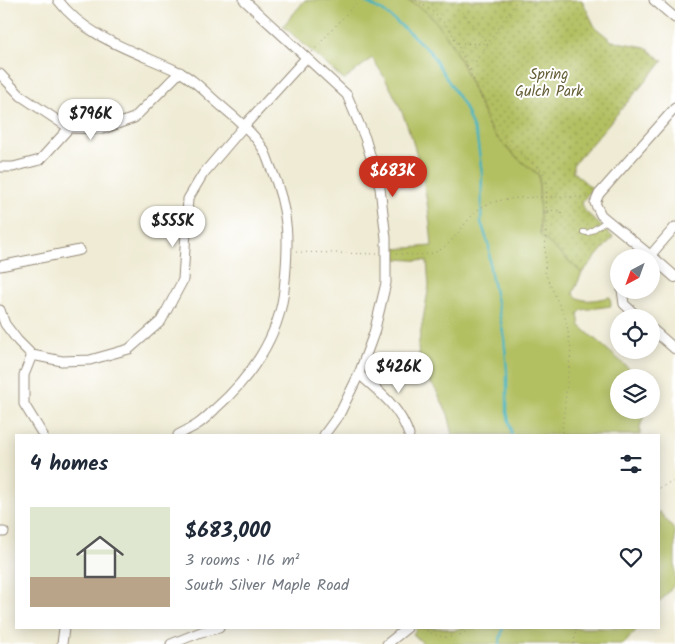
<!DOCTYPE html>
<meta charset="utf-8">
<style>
:root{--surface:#fff;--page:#f2f2f3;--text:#1f2937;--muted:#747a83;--accent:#c8321e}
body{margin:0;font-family:Kalam,sans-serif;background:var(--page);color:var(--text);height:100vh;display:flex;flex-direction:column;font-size:19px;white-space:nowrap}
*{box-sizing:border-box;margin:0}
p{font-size:16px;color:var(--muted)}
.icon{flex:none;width:28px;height:28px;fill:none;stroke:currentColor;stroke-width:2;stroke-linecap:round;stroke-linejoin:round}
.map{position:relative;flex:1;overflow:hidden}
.details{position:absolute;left:15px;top:434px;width:645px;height:195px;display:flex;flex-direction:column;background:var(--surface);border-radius:0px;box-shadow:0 2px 12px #0003}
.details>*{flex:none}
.needle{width:32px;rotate:221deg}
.controls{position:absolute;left:610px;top:249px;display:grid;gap:10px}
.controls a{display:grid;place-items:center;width:50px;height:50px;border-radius:50%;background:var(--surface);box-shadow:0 2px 12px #0003;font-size:25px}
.price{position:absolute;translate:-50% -42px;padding:0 11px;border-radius:18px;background:#fff;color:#222;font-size:16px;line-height:32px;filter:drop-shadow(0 1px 2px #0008)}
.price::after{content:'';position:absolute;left:50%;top:30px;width:15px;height:11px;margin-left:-8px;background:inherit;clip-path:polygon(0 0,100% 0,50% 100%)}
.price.current{background:var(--accent);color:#fff}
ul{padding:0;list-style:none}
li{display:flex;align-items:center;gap:15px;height:125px;padding:0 15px}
li span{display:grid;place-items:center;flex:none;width:140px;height:100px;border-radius:0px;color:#555}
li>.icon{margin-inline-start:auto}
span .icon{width:60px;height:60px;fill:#fffc;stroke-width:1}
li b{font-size:21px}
h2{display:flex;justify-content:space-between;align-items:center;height:60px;padding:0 15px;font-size:21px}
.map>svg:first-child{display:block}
.grass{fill:#b3c062;stroke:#777540}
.park{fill:url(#park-dots);stroke:#777540}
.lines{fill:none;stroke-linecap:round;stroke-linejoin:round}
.stream{stroke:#42b2bc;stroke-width:2.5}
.building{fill:#e4a9c6}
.service-casing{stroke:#958a79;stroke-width:6}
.minor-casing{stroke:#958a79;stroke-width:11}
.tertiary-casing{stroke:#958a79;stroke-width:12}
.path{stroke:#958a79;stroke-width:1;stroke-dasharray:1 4;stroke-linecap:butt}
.service{stroke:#fff;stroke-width:4.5}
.minor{stroke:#fff;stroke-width:9}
.tertiary{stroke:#fff;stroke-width:10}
.labels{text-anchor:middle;stroke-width:4;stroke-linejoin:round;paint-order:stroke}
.park-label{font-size:15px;fill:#655e36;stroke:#fff}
</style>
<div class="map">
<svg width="675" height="644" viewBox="0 0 675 644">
<defs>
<pattern id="park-dots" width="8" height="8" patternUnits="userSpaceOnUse" patternTransform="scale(1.25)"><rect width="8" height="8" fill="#b3c062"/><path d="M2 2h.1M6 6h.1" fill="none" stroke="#939c50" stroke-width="1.8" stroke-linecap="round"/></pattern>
</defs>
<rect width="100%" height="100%" fill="#fff"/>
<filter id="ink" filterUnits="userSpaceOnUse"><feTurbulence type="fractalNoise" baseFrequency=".02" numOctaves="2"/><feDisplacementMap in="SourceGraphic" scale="10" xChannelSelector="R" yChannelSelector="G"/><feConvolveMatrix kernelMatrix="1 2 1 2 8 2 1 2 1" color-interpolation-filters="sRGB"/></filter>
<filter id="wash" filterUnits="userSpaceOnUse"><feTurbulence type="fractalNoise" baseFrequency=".0096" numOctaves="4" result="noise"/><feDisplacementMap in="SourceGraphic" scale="20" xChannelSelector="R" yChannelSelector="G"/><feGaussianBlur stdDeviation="1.12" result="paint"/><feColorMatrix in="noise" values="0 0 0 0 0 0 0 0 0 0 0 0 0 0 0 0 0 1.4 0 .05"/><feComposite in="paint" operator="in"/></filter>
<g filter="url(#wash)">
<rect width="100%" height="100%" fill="#efebd4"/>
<g class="grass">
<path d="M305,0H406C446,14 464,71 481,107C485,115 488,127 494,134C507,150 523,163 539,175L540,235L582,273L573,293C581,305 597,299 610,297L611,306L582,310L578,314L580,326L639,377L619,378V410H646L640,427V435H453L448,414L436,390L421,370L418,347L429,286L427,261L396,259L395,249L432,246C427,179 411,114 372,58L344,80L283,26Z"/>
<path d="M659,511L675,531V584L659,603Z"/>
<path d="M417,628H445L453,631L460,628H638L624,644H424L413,634Z"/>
</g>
<path class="park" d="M406,0H582L595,27L612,41L645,47L663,61L573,165V172L592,188L582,202L584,210L613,237L582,273L540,235L539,175C523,163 507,150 494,134C488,127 485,115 481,107C464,71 446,14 406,0Z"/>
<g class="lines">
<g class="stream">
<path d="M361,0L383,11L410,33L430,52L464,106L477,138L482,173L481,222L489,246L490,269L504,337L507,371V412L512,435"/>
<path d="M499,644L503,628"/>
</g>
</g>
<g id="blocks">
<path class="building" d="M414,165L418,184L401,187L399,182H395L393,171Z"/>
</g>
</g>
<g filter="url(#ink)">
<use href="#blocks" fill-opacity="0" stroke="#958a79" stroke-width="1"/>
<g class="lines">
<defs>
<path id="service" d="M583,232L588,233L608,220"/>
<g id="minor">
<path d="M58,0C86,38 137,52 177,71C193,78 206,93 219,104C234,117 251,130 262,147C266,153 268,161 271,168C290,212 289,244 284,290C279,337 250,378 215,409C210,414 204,420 198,424C192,428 185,431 178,435"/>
<path d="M244,0L347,95L365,138L380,188L386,238V283L374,333L359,374L340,413L324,435"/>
<path d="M654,0L675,18"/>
<path d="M0,74L21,96L69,128L103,129L134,118L180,72"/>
<path d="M0,167H13L40,160L69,128"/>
<path d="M650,255L601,215L595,203L599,194L675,108"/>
<path d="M648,258L675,227"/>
<path d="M0,266L80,250"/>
<path d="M622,290L624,304L639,318"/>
<path d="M0,310L5,324L18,341L32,355L62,361L90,360L129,349L161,321L183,280L188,199L203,174L244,126L306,58"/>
<path d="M651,328L675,349"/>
<path d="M32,355L24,375V404L43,435"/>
<path d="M359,374C381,394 399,406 409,435"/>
<path d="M0,532H4"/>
<path d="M62,644L64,628"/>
<path d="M171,644L201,632L219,628"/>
<path d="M387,644L407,628"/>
</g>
<path id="tertiary" d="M650,255L675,277"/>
</defs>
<use href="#service" class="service-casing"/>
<use href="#minor" class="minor-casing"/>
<use href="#tertiary" class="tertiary-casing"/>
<g class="path">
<path d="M416,0L433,12L449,28L457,43L493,124L509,145L542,171L547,178L545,273L566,320L571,349L562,430L564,435"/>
<path d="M458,43L488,44L462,11"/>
<path d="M312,52L359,0"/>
<path d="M470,70L517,0"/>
<path d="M547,211L557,210L565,216"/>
<path d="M296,252L377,254"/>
<path d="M396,254C406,254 417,256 427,254C456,251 463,214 488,204C511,195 559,197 585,197L588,199"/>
<path d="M659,488L675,481"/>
<path d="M422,628C445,642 453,638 476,628"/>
<path d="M574,644L576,628"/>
</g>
<use href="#service" class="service"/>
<use href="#minor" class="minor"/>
<use href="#tertiary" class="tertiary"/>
</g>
</g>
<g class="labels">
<g class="park-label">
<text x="549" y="79">Spring<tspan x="549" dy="17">Gulch Park</tspan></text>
</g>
</g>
</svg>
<div class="controls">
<a><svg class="needle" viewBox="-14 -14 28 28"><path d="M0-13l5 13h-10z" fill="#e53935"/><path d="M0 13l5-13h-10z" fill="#747a83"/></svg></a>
<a><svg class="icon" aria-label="locate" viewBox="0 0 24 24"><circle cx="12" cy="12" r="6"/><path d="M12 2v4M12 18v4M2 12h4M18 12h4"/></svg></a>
<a><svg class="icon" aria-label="layers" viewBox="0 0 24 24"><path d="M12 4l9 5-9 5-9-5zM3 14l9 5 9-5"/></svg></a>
</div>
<b class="price" style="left:91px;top:141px">$796K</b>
<b class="price current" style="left:393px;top:198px">$683K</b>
<b class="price" style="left:173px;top:248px">$555K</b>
<b class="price" style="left:399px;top:394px">$426K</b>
<section class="details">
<h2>4 homes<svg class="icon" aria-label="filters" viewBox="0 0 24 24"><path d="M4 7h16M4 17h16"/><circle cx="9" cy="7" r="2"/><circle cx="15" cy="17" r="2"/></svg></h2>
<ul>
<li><span style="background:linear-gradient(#dfe7d0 70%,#b9a48a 0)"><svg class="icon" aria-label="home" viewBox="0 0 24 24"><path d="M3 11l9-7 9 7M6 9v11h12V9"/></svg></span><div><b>$683,000</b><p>3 rooms · 116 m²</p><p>South Silver Maple Road</p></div><svg class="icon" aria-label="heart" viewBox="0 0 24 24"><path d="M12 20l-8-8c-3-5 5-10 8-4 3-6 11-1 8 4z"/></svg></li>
</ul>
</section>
</div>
